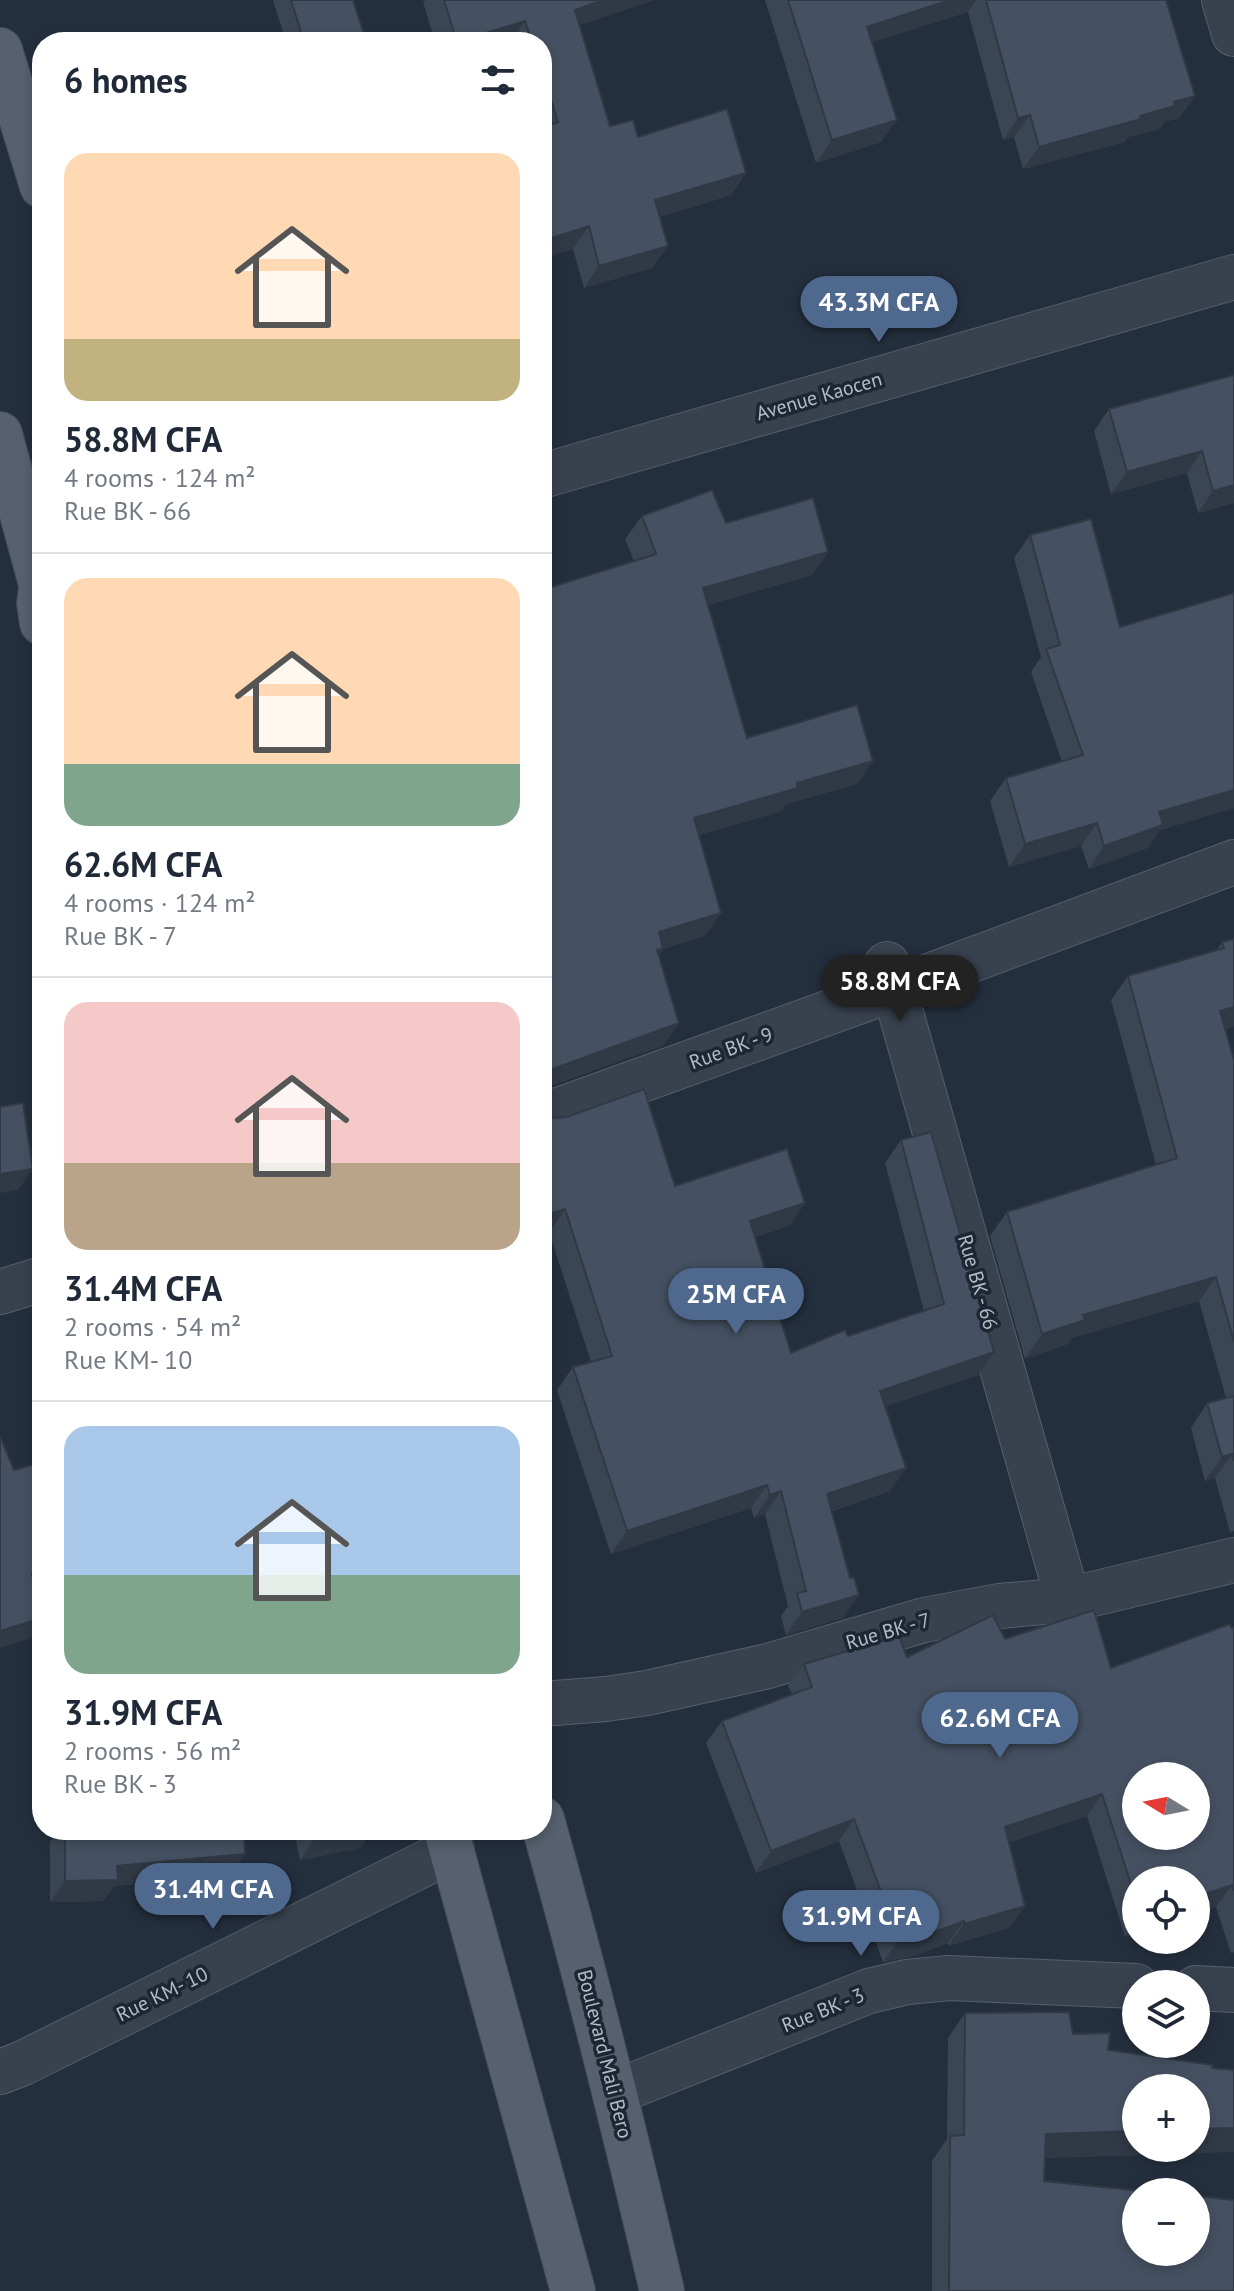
<!DOCTYPE html>
<meta charset="utf-8">
<style>
:root{--surface:#fff;--page:#f6f6f7;--text:#1f2937;--muted:#747a83;--line:#e0e1e3;--accent:#4f688e}
body{margin:0;font-family:"PT Sans",sans-serif;background:var(--page);color:var(--text);height:100vh;display:flex;flex-direction:column;font-size:30px;white-space:nowrap}
*{box-sizing:border-box;margin:0}
p{font-size:26px;color:var(--muted)}
.icon{flex:none;width:44px;height:44px;fill:none;stroke:currentColor;stroke-width:2;stroke-linecap:round;stroke-linejoin:round}
.map{position:relative;flex:1;overflow:hidden}
.details{position:absolute;left:32px;top:32px;width:520px;height:1808px;display:flex;flex-direction:column;background:var(--surface);border-radius:32px;box-shadow:0 4px 12px #0003}
.details>*{flex:none}
.needle{width:52px;rotate:280deg}
.buttons{position:absolute;left:1122px;top:1762px;display:grid;gap:16px}
.buttons a{display:grid;place-items:center;width:88px;height:88px;border-radius:50%;background:var(--surface);box-shadow:0 4px 12px #0003;font-size:40px}
.price{position:absolute;translate:-50% -68px;padding:0 18px;border-radius:28px;background:var(--accent);color:#fff;font-size:26px;line-height:52px;filter:drop-shadow(0 2px 4px #0008)}
.price::after{content:'';position:absolute;left:50%;top:48px;width:24px;height:18px;margin-left:-12px;background:inherit;clip-path:polygon(0 0,100% 0,50% 100%)}
.price.selected{background:#222;color:#fff}
ul{padding:0;list-style:none}
li{display:grid;align-content:center;gap:16px;height:424px;padding:0 32px}
li+li{border-top:2px solid var(--line)}
li span{display:grid;place-items:center;height:248px;border-radius:24px;color:#555}
li>.icon{margin-inline-start:auto}
span .icon{width:144px;height:144px;fill:#fffc;stroke-width:1}
li b{font-size:34px}
h2{display:flex;justify-content:space-between;align-items:center;height:96px;padding:0 32px;font-size:34px}
.map>svg:first-child{display:block}
.lines{fill:none;stroke-linecap:round;stroke-linejoin:round}
.minor-casing{stroke:#565f6c;stroke-width:46}
.major-casing{stroke:#414a57;stroke-width:46}
.minor{stroke:#38414e;stroke-width:44}
.major{stroke:#56606e;stroke-width:44}
.wall{fill:#3b4654}
.shaded-wall{fill:#303945}
.building{fill:#455162;stroke:#303945;stroke-width:2;fill-rule:evenodd}
.labels{text-anchor:middle;stroke-width:7;stroke-linejoin:round;paint-order:stroke}
.street-label{font-size:20px;fill:#b4bcc9;stroke:#1d2633}
</style>
<div class="map">
<svg width="1234" height="2291" viewBox="0 0 1234 2291">
<rect width="100%" height="100%" fill="#242f3e"/>
<g class="lines">
<defs>
<g id="minor">
<path d="M1224,0L1234,34"/>
<path d="M542,476L1234,277"/>
<path d="M887,964L1068,1600"/>
<path d="M542,1116L894,989L1234,862"/>
<path d="M0,1292L42,1279"/>
<path d="M542,1704L606,1699L647,1693L768,1666L924,1620L999,1606L1068,1600L1234,1560"/>
<path d="M1196,1988L1234,1990"/>
<path d="M0,2072L23,2063L452,1850"/>
<path d="M616,2092L869,1991L907,1982L949,1978L1136,1986"/>
</g>
<g id="major">
<path d="M0,50L42,186"/>
<path d="M0,434L41,584"/>
<path d="M42,581L39,603L42,623"/>
<path d="M542,1819C586,1975 625,2132 662,2291"/>
<path d="M446,1830L573,2291"/>
</g>
</defs>
<use href="#minor" class="minor-casing"/>
<use href="#major" class="major-casing"/>
<use href="#minor" class="minor"/>
<use href="#major" class="major"/>
</g>
<g class="wall">
<path d="M273,0H353L364,34L358,42H286Z"/>
<path d="M425,0H654L580,25L610,126L746,173L731,195L660,217L652,268L584,288L573,249L542,258V42H435L423,2Z"/>
<path d="M765,0H1166L1195,96L1179,118L1164,122L1160,129L1128,137L1125,142L1023,169L1014,137L1003,140L968,12L872,42L881,142L816,163Z"/>
<path d="M1234,375V503L1198,513L1187,473L1111,494L1094,431L1109,409Z"/>
<path d="M642,516L726,523L828,552L812,575L708,605L747,738L873,761L857,784L786,804L782,811L699,835L705,936L663,949L659,955L663,1046L634,561L625,539Z"/>
<path d="M1030,535L1120,627L1234,593V808L1160,830L1148,848L1089,869L1081,846L1009,867L990,801L1006,778L1062,762L1031,672L1041,657L1014,558Z"/>
<path d="M1234,939V1026L1225,1029L1234,1060V1531L1230,1532L1215,1478L1205,1481L1191,1428L1207,1403L1226,1398L1199,1301L1072,1338L1068,1344L1025,1359L990,1236L1007,1212L1156,1165L1111,1000L1128,976L1217,950L1222,942Z"/>
<path d="M542,1112L675,1186L805,1203L789,1226L755,1237L791,1353L848,1336L924,1311L885,1163L901,1140L978,1375L885,1406L906,1468L890,1491L832,1511L843,1618L786,1635L781,1616L788,1606L765,1514L754,1518L751,1508L611,1554L557,1390L573,1367L591,1362L549,1232L542,1234Z"/>
<path d="M1234,1628V1952L1231,1953L1216,1907L1136,1880V1933L1125,1937L1087,1816L1009,1842L1025,1906L1009,1928L948,1946V1943L913,1956L883,1962L839,1841L756,1873L706,1743L722,1721L792,1694L788,1686L804,1664L907,1657L1005,1639L1111,1668Z"/>
<path d="M58,1830H244L230,1876L114,1886L103,1901L50,1902V1842Z"/>
<path d="M294,1830H373L360,1848L300,1860Z"/>
<path d="M965,2013L1045,2158L1044,2181L1234,2291H932V2161L947,2139L948,2038Z"/>
</g>
<g class="shaded-wall">
<path d="M603,0H654L560,32L575,10Z"/>
<path d="M950,0H976L968,12L851,49L867,27Z"/>
<path d="M525,21L511,42H458Z"/>
<path d="M364,34L358,42H340Z"/>
<path d="M1195,96L1179,118L1164,122L1160,129L1128,137L1125,142L1023,169L1039,147L1140,116L1174,102Z"/>
<path d="M1030,115L1014,137L1003,140L1018,118Z"/>
<path d="M897,120L881,142L816,163L832,140Z"/>
<path d="M746,173L731,195L640,223L655,200Z"/>
<path d="M589,226L573,249L542,258V241Z"/>
<path d="M668,246L652,268L584,288L599,266Z"/>
<path d="M1202,451L1187,473L1111,494L1127,472Z"/>
<path d="M1234,485V503L1198,513L1213,491Z"/>
<path d="M828,552L812,575L687,611L703,588Z"/>
<path d="M873,761L857,784L786,804L782,811L678,841L694,818L797,783Z"/>
<path d="M1234,790V808L1160,830L1148,848L1089,869L1104,846L1159,812Z"/>
<path d="M1097,823L1081,846L1009,867L1025,844Z"/>
<path d="M721,913L705,936L663,949L647,971L659,932Z"/>
<path d="M1234,1007V1026L1203,1035L1220,1011Z"/>
<path d="M679,1023L663,1046L542,1089V1075L550,1070Z"/>
<path d="M33,1169L18,1190L0,1193V1174Z"/>
<path d="M805,1203L789,1226L734,1244L750,1221Z"/>
<path d="M565,1209L549,1232L542,1234V1216Z"/>
<path d="M1216,1277L1199,1301L1072,1338L1068,1344L1025,1359L1042,1334L1083,1315Z"/>
<path d="M994,1352L978,1375L864,1414L880,1391Z"/>
<path d="M1232,1454L1215,1478L1205,1481L1222,1457Z"/>
<path d="M906,1468L890,1491L811,1517L827,1494Z"/>
<path d="M767,1485L751,1508L611,1554L627,1531Z"/>
<path d="M781,1491L765,1514L754,1518L770,1495Z"/>
<path d="M42,1571V1588L18,1595L32,1574Z"/>
<path d="M859,1595L843,1618L786,1635L802,1612Z"/>
<path d="M42,1618V1622L31,1638L0,1648V1631Z"/>
<path d="M1102,1794L1087,1816L990,1849L1005,1827Z"/>
<path d="M854,1819L839,1841L756,1873L771,1851Z"/>
<path d="M345,1830H373L360,1848L300,1860L317,1835Z"/>
<path d="M245,1854L230,1876L114,1886L103,1901L50,1902L65,1881L117,1866Z"/>
<path d="M1232,1885L1216,1907L1196,1913V1897Z"/>
<path d="M1025,1906L1009,1928L948,1946L964,1924Z"/>
<path d="M964,1921L948,1943L913,1956L883,1962L899,1940Z"/>
<path d="M1136,1922V1933L1125,1937Z"/>
<path d="M1234,2128V2152L1028,2159L1046,2134L1136,2131V2148H1196V2129Z"/>
</g>
<g class="building">
<path d="M291,0H353L364,34L340,42H304Z"/>
<path d="M444,0H603L575,10L610,126L633,120L638,137L727,109L746,173L655,200L668,246L599,266L589,226L542,241V127L558,122L542,72V42H532L525,21L457,42Z"/>
<path d="M788,0H950L867,27L897,120L832,140Z"/>
<path d="M986,0H1166L1195,96L1174,102L1175,106L1140,116L1141,119L1039,147L1030,115L1018,118Z"/>
<path d="M1234,375V485L1213,491L1202,451L1127,472L1109,409Z"/>
<path d="M712,490L726,523L813,498L828,552L703,588L747,738L857,705L873,761L797,783L798,788L694,818L721,913L659,932L663,948L657,950L679,1023L550,1070L542,1075V590L656,554L642,516Z"/>
<path d="M1091,519L1120,627L1234,593V790L1159,812L1163,825L1104,846L1097,823L1025,844L1006,778L1083,755L1046,649L1060,645L1030,535Z"/>
<path d="M1234,939V1007L1220,1011L1234,1060V1342L1216,1277L1083,1315L1085,1320L1042,1334L1007,1212L1177,1158L1128,976L1224,948L1222,942Z"/>
<path d="M644,1089L675,1186L787,1149L805,1203L750,1221L791,1353L845,1330L848,1336L944,1304L901,1140L931,1132L994,1352L880,1391L906,1468L827,1494L850,1578L854,1577L859,1595L802,1612L797,1593L806,1591L781,1491L770,1495L767,1485L627,1531L573,1367L612,1356L565,1209L542,1216V1170L550,1167L542,1140V1112L554,1118L567,1117Z"/>
<path d="M23,1103L33,1169L0,1174V1107Z"/>
<path d="M1234,1396V1461L1232,1454L1222,1457L1207,1403Z"/>
<path d="M0,1436L14,1470L42,1462V1571L32,1574L42,1606V1618L0,1631Z"/>
<path d="M1094,1610L1111,1668L1230,1624L1232,1628H1234V1891L1232,1885L1196,1897V1880H1136V1900L1102,1794L1005,1827L1025,1906L964,1924V1921L929,1934L899,1940L854,1819L771,1851L722,1721L812,1687L804,1664L899,1636L907,1657L993,1615L1005,1639ZM1136,1776H1196V1836H1136Z"/>
<path d="M65,1830H244L245,1854L117,1866L118,1880L65,1881Z"/>
<path d="M316,1830H345L317,1835Z"/>
<path d="M1069,2012L1073,2034L1110,2033L1108,2050L1213,2065L1212,2068L1234,2070V2128L1196,2129V2088H1136V2131L1046,2134L1044,2181L1153,2192H1136V2252H1196V2196L1234,2200V2291H949L950,2136L964,2135L965,2013Z"/>
</g>
<g class="labels">
<g class="street-label">
<text transform="translate(819 396) rotate(-16)" y="7">Avenue Kaocen</text>
<text transform="translate(731 1048) rotate(-20)" y="7">Rue BK - 9</text>
<text transform="translate(978 1282) rotate(74)" y="7">Rue BK - 66</text>
<text transform="translate(888 1631) rotate(-16)" y="7">Rue BK - 7</text>
<text transform="translate(162 1994) rotate(-26)" y="7">Rue KM- 10</text>
<text transform="translate(823 2010) rotate(-22)" y="7">Rue BK - 3</text>
<text transform="translate(605 2054) rotate(76)" y="7">Boulevard Mali Bero</text>
</g>
</g>
</svg>
<div class="buttons">
<a><svg class="needle" viewBox="-14 -14 28 28"><path d="M0-13l5 13h-10z" fill="#e53935"/><path d="M0 13l5-13h-10z" fill="#747a83"/></svg></a>
<a><svg class="icon" aria-label="locate" viewBox="0 0 24 24"><circle cx="12" cy="12" r="6"/><path d="M12 2v4M12 18v4M2 12h4M18 12h4"/></svg></a>
<a><svg class="icon" aria-label="layers" viewBox="0 0 24 24"><path d="M12 4l9 5-9 5-9-5zM3 14l9 5 9-5"/></svg></a>
<a>+</a>
<a>−</a>
</div>
<b class="price" style="left:879px;top:344px">43.3M CFA</b>
<b class="price selected" style="left:900px;top:1023px">58.8M CFA</b>
<b class="price" style="left:736px;top:1336px">25M CFA</b>
<b class="price" style="left:1000px;top:1760px">62.6M CFA</b>
<b class="price" style="left:213px;top:1931px">31.4M CFA</b>
<b class="price" style="left:861px;top:1958px">31.9M CFA</b>
<section class="details">
<h2>6 homes<svg class="icon" aria-label="filters" viewBox="0 0 24 24"><path d="M4 7h16M4 17h16"/><circle cx="9" cy="7" r="2"/><circle cx="15" cy="17" r="2"/></svg></h2>
<ul>
<li><span style="background:linear-gradient(#ffd9b3 75%,#c2b280 0)"><svg class="icon" aria-label="home" viewBox="0 0 24 24"><path d="M3 11l9-7 9 7M6 9v11h12V9"/></svg></span><div><b>58.8M CFA</b><p>4 rooms · 124 m²</p><p>Rue BK - 66</p></div></li>
<li><span style="background:linear-gradient(#ffd9b3 75%,#7fa58c 0)"><svg class="icon" aria-label="home" viewBox="0 0 24 24"><path d="M3 11l9-7 9 7M6 9v11h12V9"/></svg></span><div><b>62.6M CFA</b><p>4 rooms · 124 m²</p><p>Rue BK - 7</p></div></li>
<li><span style="background:linear-gradient(#f6c9c9 65%,#b9a48a 0)"><svg class="icon" aria-label="home" viewBox="0 0 24 24"><path d="M3 11l9-7 9 7M6 9v11h12V9"/></svg></span><div><b>31.4M CFA</b><p>2 rooms · 54 m²</p><p>Rue KM- 10</p></div></li>
<li><span style="background:linear-gradient(#a9c7e8 60%,#7fa58c 0)"><svg class="icon" aria-label="home" viewBox="0 0 24 24"><path d="M3 11l9-7 9 7M6 9v11h12V9"/></svg></span><div><b>31.9M CFA</b><p>2 rooms · 56 m²</p><p>Rue BK - 3</p></div></li>
</ul>
</section>
</div>
